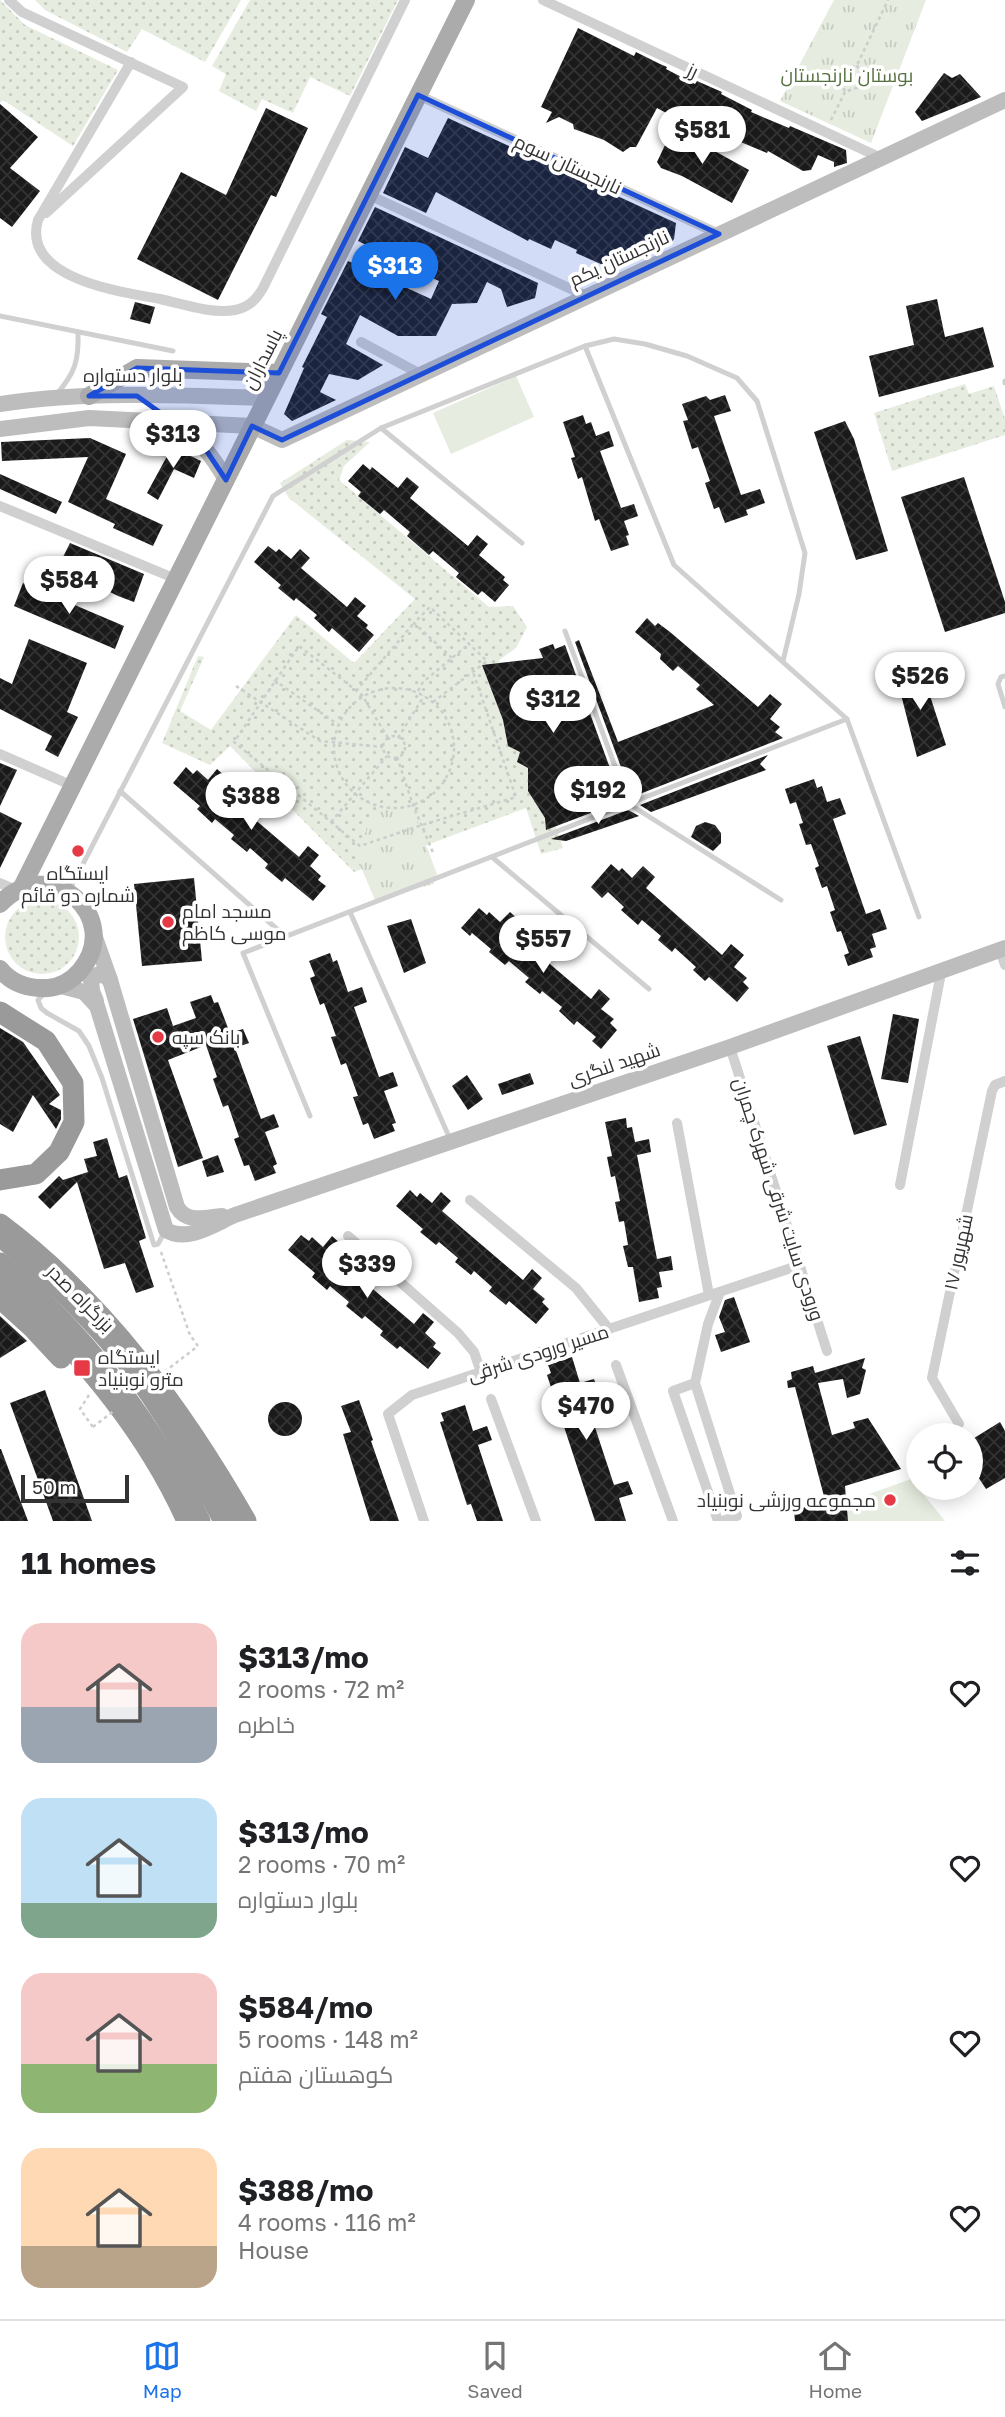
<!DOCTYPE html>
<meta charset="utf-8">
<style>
:root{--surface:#fff;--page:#f6f6f6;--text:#202124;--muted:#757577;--line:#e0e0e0;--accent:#1a73e8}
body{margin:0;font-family:"Golos Text",Cairo,sans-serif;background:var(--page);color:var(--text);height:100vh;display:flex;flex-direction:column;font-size:26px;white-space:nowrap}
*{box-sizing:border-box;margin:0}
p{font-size:23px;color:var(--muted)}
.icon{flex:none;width:38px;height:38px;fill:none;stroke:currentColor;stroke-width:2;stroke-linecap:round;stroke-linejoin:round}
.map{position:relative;height:1521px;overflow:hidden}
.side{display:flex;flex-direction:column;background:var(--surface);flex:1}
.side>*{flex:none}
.tools{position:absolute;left:906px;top:1423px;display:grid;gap:14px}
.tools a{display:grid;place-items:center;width:77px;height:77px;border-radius:50%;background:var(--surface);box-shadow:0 4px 18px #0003;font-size:35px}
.scale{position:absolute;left:21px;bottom:18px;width:108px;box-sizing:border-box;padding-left:7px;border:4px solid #333;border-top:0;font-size:19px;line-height:24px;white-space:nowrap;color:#333;-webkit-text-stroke:5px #fff;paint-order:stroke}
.price{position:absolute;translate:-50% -60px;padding:0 16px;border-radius:24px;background:#fff;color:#222;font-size:23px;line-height:46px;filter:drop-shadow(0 2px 4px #0008)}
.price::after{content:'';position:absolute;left:50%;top:42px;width:21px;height:16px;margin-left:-10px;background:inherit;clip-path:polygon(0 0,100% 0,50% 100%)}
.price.current{background:var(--accent);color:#fff}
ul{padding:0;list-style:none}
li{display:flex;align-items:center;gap:21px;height:175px;padding:0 21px}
li span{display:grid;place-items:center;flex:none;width:196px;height:140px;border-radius:21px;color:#555}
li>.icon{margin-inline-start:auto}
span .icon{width:84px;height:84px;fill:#fffc;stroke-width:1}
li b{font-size:30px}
h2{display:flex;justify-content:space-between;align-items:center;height:84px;padding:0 21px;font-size:30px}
.tabs{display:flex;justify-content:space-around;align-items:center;height:98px;border-top:2px solid var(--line);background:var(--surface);font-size:19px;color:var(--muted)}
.tabs a{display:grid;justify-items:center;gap:4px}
.tabs .current{color:var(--accent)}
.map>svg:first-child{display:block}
.grass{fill:url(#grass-dots)}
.park{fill:url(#park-tufts)}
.pitch{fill:#e6ecdf}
.building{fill:url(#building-cross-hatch)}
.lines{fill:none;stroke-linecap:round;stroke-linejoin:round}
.path{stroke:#cdcdcd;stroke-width:2.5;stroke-dasharray:3.5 3.5;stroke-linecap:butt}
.lane{stroke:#d0d0d0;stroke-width:5}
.street{stroke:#d0d0d0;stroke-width:10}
.secondary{stroke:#bdbdbd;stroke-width:16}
.primary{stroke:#ababab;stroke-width:18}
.highway{stroke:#9a9a9a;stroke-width:21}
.path-bridge{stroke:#cdcdcd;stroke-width:2.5;stroke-dasharray:3.5 3.5;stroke-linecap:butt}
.highway-bridge{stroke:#9a9a9a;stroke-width:21}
.marked{fill:#1d4ed8;fill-opacity:0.2;stroke:#1d4ed8;stroke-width:5;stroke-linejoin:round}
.poi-dot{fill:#e63946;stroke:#fff;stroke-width:2.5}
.labels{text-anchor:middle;stroke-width:7;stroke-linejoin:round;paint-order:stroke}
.street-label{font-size:19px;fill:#333;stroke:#fff}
.park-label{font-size:19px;fill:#56703f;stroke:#fff}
.poi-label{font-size:19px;fill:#333;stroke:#fff;text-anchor:start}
</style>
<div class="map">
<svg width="1005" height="1521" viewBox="0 0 1005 1521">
<defs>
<pattern id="grass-dots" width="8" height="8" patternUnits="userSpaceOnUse" patternTransform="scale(1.75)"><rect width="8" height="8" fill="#e6ecdf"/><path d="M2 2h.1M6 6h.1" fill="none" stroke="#c6cbc0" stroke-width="1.8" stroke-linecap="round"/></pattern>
<pattern id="park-tufts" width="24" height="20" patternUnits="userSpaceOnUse" patternTransform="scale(1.75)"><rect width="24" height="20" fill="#e6ecdf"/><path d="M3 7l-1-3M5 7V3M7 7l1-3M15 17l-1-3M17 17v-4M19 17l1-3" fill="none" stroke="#c6cbc0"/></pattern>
<pattern id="building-cross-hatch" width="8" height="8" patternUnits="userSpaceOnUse" patternTransform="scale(1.75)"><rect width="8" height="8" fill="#1a1a1a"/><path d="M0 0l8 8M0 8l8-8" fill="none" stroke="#333"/></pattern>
</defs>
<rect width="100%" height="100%" fill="#fff"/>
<g class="grass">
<path d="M0,0L25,25L118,70L73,146L3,100L0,103Z"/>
<path d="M35,0H241L205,62L142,29L127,52L45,10Z"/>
<path d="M250,0H398L350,96L310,77L293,113L262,99L256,111L219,91L226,74L212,66Z"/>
<path d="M965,384L969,394L994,386L1005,419V435L892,471L874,413Z"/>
<path d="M347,440L370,442L344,466L339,480L489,607L513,606L527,627L516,648L499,660L563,848L541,854L526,808L354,872L230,746L210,765L162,743L198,656L204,657L180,711L211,730L296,615L354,663L415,599L289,498L280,483Z"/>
<circle cx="42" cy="937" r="37"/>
</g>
<g class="park">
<path d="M834,0H926L871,143L780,101Z"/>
<path d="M410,803L437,874L433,884L375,900L355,853L380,804L389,806Z"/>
</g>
<g class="pitch">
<path d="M516,376L534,417L451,454L433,413Z"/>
<path d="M911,1479L945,1521H795Z"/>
</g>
<g class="building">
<path d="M578,28L634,56L636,52L660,64L667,67L666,69L695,84L697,81L722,92L721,94L752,110L751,112L789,128L790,126L846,150L847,163L834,167V162L818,155L811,170L803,171L768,151L767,153L683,118L681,121L657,108L636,147H630L623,152L604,140L574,129L573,124L559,117L546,123L552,112L541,107Z"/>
<path d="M944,73L952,78L960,74L981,97L922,121L915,112Z"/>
<path d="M0,104L38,137L10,168L40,191L12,227L0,218Z"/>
<path d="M266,108L308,128L276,197L271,195L218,300L137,259L181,172L226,195Z"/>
<path d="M448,118L676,223L674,239L671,243L651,252L603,265L576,253L577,250L555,240L551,249L529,239L528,241L436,192L426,213L383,193L405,147L428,158Z"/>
<path d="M673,128L749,170L732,203L682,176L661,168L657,162Z"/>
<path d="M375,207L538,283L535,298L507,307L501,289L487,282L477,303L452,304L436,336H398L360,315L346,344L383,365L358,380L329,374L320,392L336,400L292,421L284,414L304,368L302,367L327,317L321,314L348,261L431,299L439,281L432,278L438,266L416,255L411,267L358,241Z"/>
<path d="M937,299L945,337L983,327L994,367L879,397L869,356L914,345L906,306Z"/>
<path d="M135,302L155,307L150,324L130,319Z"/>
<path d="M725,395L731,411L714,416L741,495L760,489L765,503L746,510L748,515L725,523L719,507L714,509L705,483L710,481L698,447L692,449L683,421L688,420L682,404L706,396L710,400Z"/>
<path d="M583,415L586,424L591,422L596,436L609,431L614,446L600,451L621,508L634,504L638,516L624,521L629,535L626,536L629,545L611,551L599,519L595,521L582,477L578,479L571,458L575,457L563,422Z"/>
<path d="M845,421L854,439L888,551L856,560L814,432Z"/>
<path d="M90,438L126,454L106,499L163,525L153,546L113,528L115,524L68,502L88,457L2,461L1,442Z"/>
<path d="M172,447L201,461L194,478L174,469L158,500L147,493Z"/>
<path d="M363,464L370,470L372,467L398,488L407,477L419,487L410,498L468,546L477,535L488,544L479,555L505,577L503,580L509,585L495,602L482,591L478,595L456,577L459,573L433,551L429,555L407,536L410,532L384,510L380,514L358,496L361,492L348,481Z"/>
<path d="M0,474L62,502L56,514L0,489Z"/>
<path d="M964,477L1005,602V613L945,632L901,497Z"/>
<path d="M70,543L144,574L134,602L118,596L104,589L106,586L79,574L70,593V570L59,565Z"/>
<path d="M268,546L276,552L279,549L291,559L300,549L310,558L301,568L347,607L355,597L366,606L357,616L368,625L366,628L374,635L359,652L332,628L329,632L314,618L317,615L296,598L294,601L278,588L281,585L254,562Z"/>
<path d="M23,583L124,626L115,649L14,606Z"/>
<path d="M647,618L655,626L658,623L670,632L758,707L770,694L782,704L770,719L780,727L775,732L783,738L632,797L575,642L579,640L618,742L714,705L696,689L700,685L678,666L673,671L660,659L661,654L635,632Z"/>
<path d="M29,639L87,663L67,712L78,717L58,757L45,750L52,736L0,709V678L12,684Z"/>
<path d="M553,644L555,649L565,645L622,801L546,830L545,818L528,791V768L517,762L520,752L508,746L503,720L482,665L543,658L539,649Z"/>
<path d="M920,665L946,745L917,757L896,675Z"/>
<path d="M768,755L760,764L766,770L651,812L640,805Z"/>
<path d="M0,763L17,770L0,806Z"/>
<path d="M186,767L193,774L197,770L208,780L217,769L227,778L218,788L299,857L308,846L319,855L310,866L321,876L318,880L326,886L313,901L285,878L282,882L265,868L268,864L250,848L247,852L231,839L234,835L215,819L212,823L197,809L200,806L173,783Z"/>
<path d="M814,779L817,788L822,786L827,802L840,798L846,814L833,819L866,914L880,909L887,929L872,934L876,947L870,949L873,957L848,966L844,955L849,953L841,931L837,932L830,912L835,910L827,886L822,888L815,868L819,866L811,844L806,845L799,824L803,823L796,802L790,804L785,789Z"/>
<path d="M628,810L639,816L566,841L551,839Z"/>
<path d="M0,812L22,823L0,868Z"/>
<path d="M705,822L715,825L721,833V843L713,851L691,837L696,826Z"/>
<path d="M611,864L619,871L622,868L632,878L643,866L655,877L646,888L722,955L731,944L744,955L734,967L747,978L743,982L749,988L737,1002L709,977L705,981L693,970L696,967L675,948L672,952L658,940L661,936L642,920L638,925L621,910L624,907L608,892L602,898L591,887Z"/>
<path d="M194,878L202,961L142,966L134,884Z"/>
<path d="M479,908L487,915L489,912L500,922L510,912L519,920L510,930L591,999L599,989L610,999L601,1009L614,1019L610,1023L617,1030L601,1049L592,1041L596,1037L577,1021L574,1025L559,1011L562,1007L542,991L540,994L525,982L529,978L509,961L505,965L489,952L491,949L472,933L470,936L461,928Z"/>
<path d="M411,919L426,963L404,973L387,926Z"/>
<path d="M330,953L333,962L337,960L348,992L362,987L367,1002L354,1007L379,1077L393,1072L398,1086L384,1091L396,1123L392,1124L395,1131L374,1139L368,1123L363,1125L353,1097L358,1096L346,1063L341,1065L331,1037L336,1036L324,1003L320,1005L310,978L315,976L309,961Z"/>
<path d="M211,995L214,1003L218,1002L230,1033L243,1029L249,1043L235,1048L261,1119L274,1114L279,1127L265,1132L277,1164L273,1166L276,1173L255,1181L249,1165L244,1166L234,1139L239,1137L228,1105L223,1107L213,1079L217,1077L206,1045L168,1060L203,1158L178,1167L133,1019L167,1008L173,1026L196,1018L190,1002Z"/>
<path d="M893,1014L919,1019L908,1083L881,1079Z"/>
<path d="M0,1028L23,1042L60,1095L49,1104L61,1110V1119L56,1129L33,1095L13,1132L0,1124Z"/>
<path d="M860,1036L887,1125L854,1135L827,1046Z"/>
<path d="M530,1073L534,1084L502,1095L498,1084Z"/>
<path d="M467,1075L483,1099L468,1110L452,1086Z"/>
<path d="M626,1118L627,1128L632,1127L635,1142L649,1139L651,1152L637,1155L657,1259L671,1256L673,1270L659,1272L662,1287L657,1288L659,1298L639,1302L633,1267H628L623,1246L628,1245L624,1221L619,1222L615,1202L620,1201L615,1176L611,1177L607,1157L612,1156L605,1122Z"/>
<path d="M107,1138L119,1178L127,1175L146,1238L139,1241L154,1287L136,1293L125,1263L104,1269L77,1182L50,1209L38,1197L59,1176L63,1180L88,1172L84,1159L97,1156L93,1142Z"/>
<path d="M218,1155L224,1172L207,1177L202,1161Z"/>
<path d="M410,1190L417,1197L420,1193L432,1203L441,1192L451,1201L442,1211L523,1280L532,1269L542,1278L533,1289L545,1299L542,1302L549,1309L536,1324L509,1301L506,1305L489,1291L492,1287L474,1271L471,1275L455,1262L458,1258L439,1242L436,1245L420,1232L423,1229L396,1206Z"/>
<path d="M301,1235L309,1241L312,1237L323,1247L332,1236L342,1245L334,1256L414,1324L423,1313L434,1322L425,1333L436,1343L433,1347L441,1353L428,1369L400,1346L397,1349L380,1335L383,1331L365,1316L362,1319L346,1306L349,1302L330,1286L327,1290L312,1277L315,1273L288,1250Z"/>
<path d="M734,1297L750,1342L721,1352L715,1335L725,1332L719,1317L725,1300Z"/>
<path d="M0,1316L27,1341L0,1358Z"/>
<path d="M572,1357L580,1383L594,1379L599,1393L585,1397L614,1485L628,1481L633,1494L619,1498L626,1521H595L547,1375L551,1373L548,1365Z"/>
<path d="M865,1358L862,1368L866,1370L860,1394L847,1398L843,1379L818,1383L832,1435L855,1428L853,1422L868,1418L901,1469L845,1486L848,1521H795L794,1511L825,1500L795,1387L788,1388L787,1381L792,1379L791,1372L813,1366L815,1373Z"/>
<path d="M45,1390L92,1521H53L10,1403Z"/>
<path d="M359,1400L373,1440L371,1441L399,1521H370L343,1434L351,1432L341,1406Z"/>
<circle cx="285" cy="1419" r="17"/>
<path d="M465,1405L473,1431L487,1426L492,1440L478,1445L503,1521H477L471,1504L467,1505L440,1422L444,1421L441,1413Z"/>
<path d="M1000,1422L1005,1431V1478L986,1489L971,1466V1440Z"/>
<path d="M0,1449H1L28,1521H0Z"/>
</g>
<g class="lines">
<g class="path">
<path d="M857,65L864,85L845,92L838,72L857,65L888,0"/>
<path d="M831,120L845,92"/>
<path d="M274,680L337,724"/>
<path d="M236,686L320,741L383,747"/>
<circle cx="394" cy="748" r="60"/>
<path d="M356,691L414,623"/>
<path d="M418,691L423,682L469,644"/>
<path d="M433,702L487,661L430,607L414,623L452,658"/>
<circle cx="394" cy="747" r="11"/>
<path d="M388,738L362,695L299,646L234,742L360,846L422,825L516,797L473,672"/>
<path d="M398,738L424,696"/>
<path d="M397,757L413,805L434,855"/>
<path d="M331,822L387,756"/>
<path d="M161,1252L190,1335L198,1346"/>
<path d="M89,1395L80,1409L93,1427"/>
</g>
<g class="lane">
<path d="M0,316L173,351"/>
<path d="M585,346L674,565L847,719L919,917"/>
<path d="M1005,381V383"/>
<path d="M56,395C75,373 79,361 78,332"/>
<path d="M381,428L522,543"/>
<path d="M565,631L629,804L781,900"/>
<path d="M1005,676L1001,677L998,684L1005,707"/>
<path d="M120,791L286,937"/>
<path d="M492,857L649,989"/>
<path d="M70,889L273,496L381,428L585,346L614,339L645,344L687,356L737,378L757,401L805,553L799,594L783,661"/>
<path d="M350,912L450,1139"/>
<path d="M45,992L38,1000L41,1008L47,1013L79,1031L89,1046L102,1078L154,1245L158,1244L164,1233"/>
<path d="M310,1116L243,953L847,719"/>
</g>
<g class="street">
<path d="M9,0L22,12L183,87L46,213"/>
<path d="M543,0L881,158"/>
<path d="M131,62L38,220C21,279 122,292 160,299C183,304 210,314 235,310C249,307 256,300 263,288L405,0"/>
<path d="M418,95L719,234"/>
<path d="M369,195L586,296"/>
<path d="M361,342L422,375"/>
<path d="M0,506L176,579"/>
<path d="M0,754L73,786"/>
<path d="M0,883L16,890"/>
<path d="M1000,950L1005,965"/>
<path d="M730,1047L827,1351"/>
<path d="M677,1123L709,1295"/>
<path d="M900,1185L942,968"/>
<path d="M470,1200L576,1288L609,1329"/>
<path d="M348,1236L458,1333L474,1352L481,1372"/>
<path d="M720,1292L708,1324L695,1383L737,1516L722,1521"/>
<path d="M616,1365L673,1521"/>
<path d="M695,1383L673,1391L718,1521"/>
<path d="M491,1399L536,1521"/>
<path d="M959,1424L932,1378L992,1091L995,1085L1005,1081"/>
<path d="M424,1521L388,1414L412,1395L800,1265"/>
</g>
<g class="secondary">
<path d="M0,404C88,391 177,395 266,398"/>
<path d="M175,424C200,441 211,453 226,480"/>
<path d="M0,429L89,418L252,426L282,440L1005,100"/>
<path d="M93,932L110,980L177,1207C187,1224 206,1217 222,1216"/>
<path d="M61,986L84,992L97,1006L166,1230C188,1243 214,1224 235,1215L730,1047L1005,948"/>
<path d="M96,1001L92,991L91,980L99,974L104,975L110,980"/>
</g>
<g class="primary">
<path d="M89,396L137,368L279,373"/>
<path d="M22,887L466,0"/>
<path d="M0,904C49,851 125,918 80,971C72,980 60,987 48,988C29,989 12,984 0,969"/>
</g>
<g class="highway">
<path d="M0,1012L46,1041L73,1083L74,1122L59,1152L36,1174L0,1180"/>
<path d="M0,1224C104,1302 182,1409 246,1521"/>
<path d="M0,1278C76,1347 145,1427 187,1521"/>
<path d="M0,1298L33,1328L61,1358"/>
</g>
<g class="path-bridge">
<path d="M159,1376L198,1346"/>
<path d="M93,1427L115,1410"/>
</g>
<g class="highway-bridge">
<path d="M0,1236C47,1275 91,1317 129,1365C166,1413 195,1468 224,1521"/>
<path d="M0,1263C85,1334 151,1421 200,1521"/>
</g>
</g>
<path class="marked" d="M418,95L719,234L282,440L252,426L226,480L200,441L137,396H89L137,368L279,373Z"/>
<g class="poi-dot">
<circle cx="78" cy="851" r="7"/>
<circle cx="168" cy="922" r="7"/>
<circle cx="158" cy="1037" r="7"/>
<rect x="73" y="1359" width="18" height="18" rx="3.5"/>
<circle cx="890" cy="1500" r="7"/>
</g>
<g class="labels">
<g class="street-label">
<text transform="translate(693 70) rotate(25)" y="7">رز</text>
<text transform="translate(568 164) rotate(25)" y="7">نارنجستان سوم</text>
<text transform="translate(619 258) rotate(-25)" y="7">نارنجستان یکم</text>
<text transform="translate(262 359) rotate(-63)" y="7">پاسداران</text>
<text x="133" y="382">بلوار دستواره</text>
<text transform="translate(614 1064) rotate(-19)" y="7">شهید لنگری</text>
<text transform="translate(779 1199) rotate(72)" y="7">ورودی سایت شرقی شهرک چمران</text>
<text transform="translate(958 1252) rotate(-78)" y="7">۱۷ شهریور</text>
<text transform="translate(81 1298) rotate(45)" y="7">بزرگراه صدر</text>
<text transform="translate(538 1353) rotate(-18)" y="7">مسیر ورودی شرقی</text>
</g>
<g class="park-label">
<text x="847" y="82">بوستان نارنجستان</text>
</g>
<g class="poi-label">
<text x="78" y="880" text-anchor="middle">ایستگاه<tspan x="78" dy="22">شماره دو قائم</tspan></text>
<text x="182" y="918">مسجد امام<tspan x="182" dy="22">موسی کاظم</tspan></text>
<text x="172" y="1044">بانک سپه</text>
<text x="98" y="1364">ایستگاه<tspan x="98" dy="22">مترو نوبنیاد</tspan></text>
<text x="876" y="1507" text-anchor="end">مجموعه ورزشی نوبنیاد</text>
</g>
</g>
</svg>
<div class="tools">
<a><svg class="icon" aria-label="locate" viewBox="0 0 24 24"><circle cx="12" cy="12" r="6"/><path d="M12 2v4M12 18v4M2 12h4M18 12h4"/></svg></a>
</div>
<div class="scale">50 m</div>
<b class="price" style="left:702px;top:166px">$581</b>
<b class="price current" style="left:395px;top:302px">$313</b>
<b class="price" style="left:173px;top:470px">$313</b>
<b class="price" style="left:69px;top:616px">$584</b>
<b class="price" style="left:920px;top:712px">$526</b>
<b class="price" style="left:553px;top:735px">$312</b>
<b class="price" style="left:598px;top:826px">$192</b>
<b class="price" style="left:251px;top:832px">$388</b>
<b class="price" style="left:543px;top:975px">$557</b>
<b class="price" style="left:367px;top:1300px">$339</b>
<b class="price" style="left:586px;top:1442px">$470</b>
</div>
<section class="side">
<h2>11 homes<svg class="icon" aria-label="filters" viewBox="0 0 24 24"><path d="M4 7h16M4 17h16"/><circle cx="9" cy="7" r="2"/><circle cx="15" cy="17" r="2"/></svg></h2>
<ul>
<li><span style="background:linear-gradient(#f6c9c9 60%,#9aa5b1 0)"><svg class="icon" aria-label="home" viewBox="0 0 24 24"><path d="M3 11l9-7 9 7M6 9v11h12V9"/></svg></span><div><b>$313/mo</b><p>2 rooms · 72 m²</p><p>خاطره</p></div><svg class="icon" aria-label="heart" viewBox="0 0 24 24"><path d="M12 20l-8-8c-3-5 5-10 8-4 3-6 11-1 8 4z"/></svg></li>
<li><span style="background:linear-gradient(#bfe0f5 75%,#7fa58c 0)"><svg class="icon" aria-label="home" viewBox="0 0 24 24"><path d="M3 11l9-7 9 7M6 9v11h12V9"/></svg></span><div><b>$313/mo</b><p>2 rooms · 70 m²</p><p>بلوار دستواره</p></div><svg class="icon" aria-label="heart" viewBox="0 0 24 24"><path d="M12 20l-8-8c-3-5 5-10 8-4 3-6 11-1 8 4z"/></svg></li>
<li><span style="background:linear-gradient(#f6c9c9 65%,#8fb573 0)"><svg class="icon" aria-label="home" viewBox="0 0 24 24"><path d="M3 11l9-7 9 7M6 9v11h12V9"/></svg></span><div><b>$584/mo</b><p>5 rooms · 148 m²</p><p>کوهستان هفتم</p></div><svg class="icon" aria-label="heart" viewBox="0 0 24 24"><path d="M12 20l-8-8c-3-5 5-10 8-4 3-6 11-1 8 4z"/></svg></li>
<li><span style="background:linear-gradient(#ffd9b3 70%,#b9a48a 0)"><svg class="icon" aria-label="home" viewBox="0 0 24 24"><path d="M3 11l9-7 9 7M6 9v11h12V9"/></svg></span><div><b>$388/mo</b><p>4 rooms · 116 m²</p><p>House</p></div><svg class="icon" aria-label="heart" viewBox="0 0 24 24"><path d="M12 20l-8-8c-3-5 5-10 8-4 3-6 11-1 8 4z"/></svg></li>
</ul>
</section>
<nav class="tabs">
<a class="current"><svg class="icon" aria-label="map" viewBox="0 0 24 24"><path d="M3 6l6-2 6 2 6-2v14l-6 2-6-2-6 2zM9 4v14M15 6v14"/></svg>Map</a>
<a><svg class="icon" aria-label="saved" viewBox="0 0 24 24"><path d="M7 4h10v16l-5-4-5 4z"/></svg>Saved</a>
<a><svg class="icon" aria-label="home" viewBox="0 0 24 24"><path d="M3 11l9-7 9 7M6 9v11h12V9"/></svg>Home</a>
</nav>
